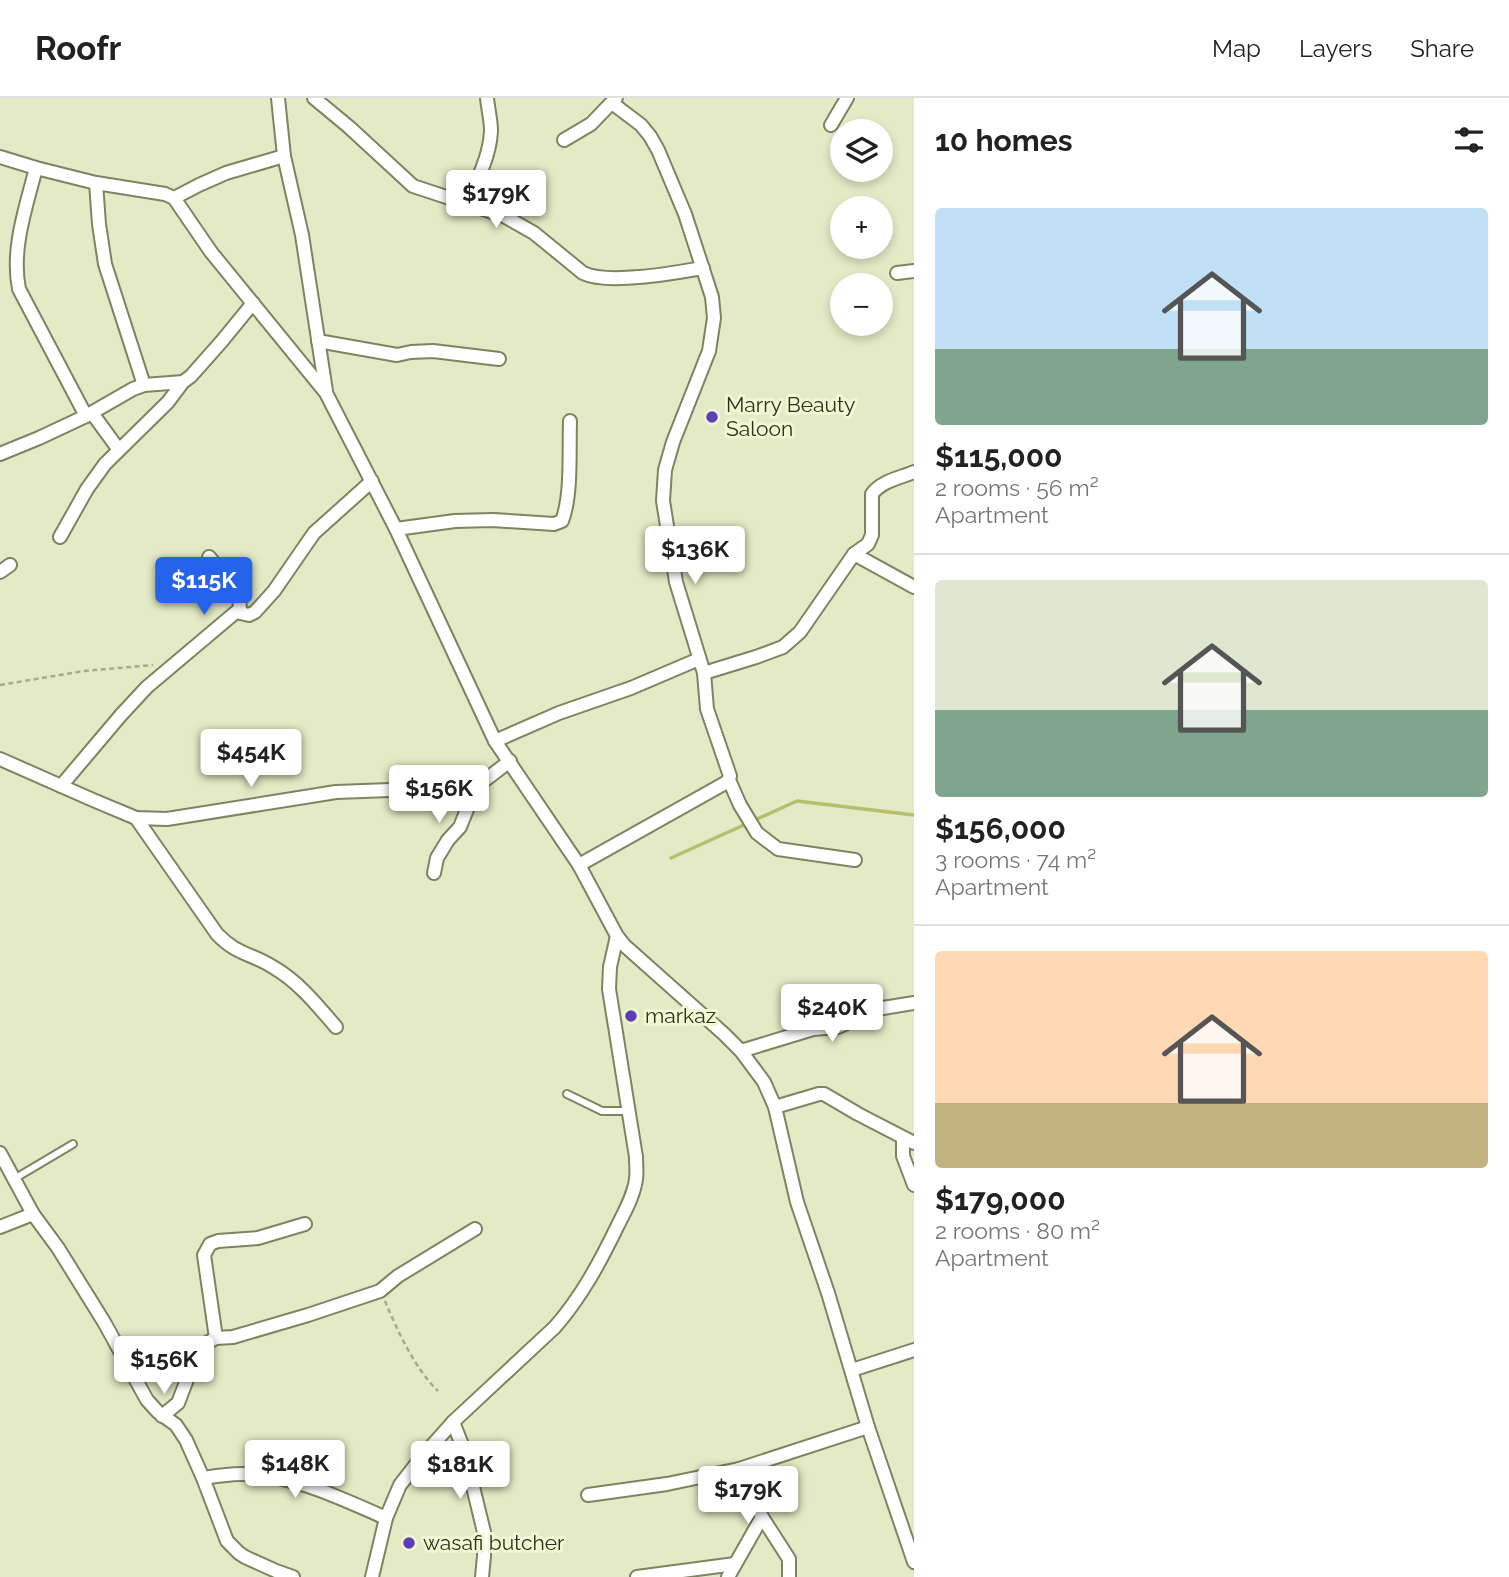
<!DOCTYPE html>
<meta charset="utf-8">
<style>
:root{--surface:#fff;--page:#f2f2f2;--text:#222;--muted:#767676;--line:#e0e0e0;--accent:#2563eb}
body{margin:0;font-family:Raleway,sans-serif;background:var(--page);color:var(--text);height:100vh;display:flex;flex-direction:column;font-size:26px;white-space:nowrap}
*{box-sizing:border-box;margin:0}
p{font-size:23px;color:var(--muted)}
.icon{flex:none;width:38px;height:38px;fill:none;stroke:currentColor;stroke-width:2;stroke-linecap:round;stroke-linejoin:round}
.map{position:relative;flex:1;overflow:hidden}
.drawer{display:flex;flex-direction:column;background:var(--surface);width:595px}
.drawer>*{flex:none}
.tools{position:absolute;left:830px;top:21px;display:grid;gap:14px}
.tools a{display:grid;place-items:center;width:63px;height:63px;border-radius:50%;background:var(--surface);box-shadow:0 4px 10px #0003;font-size:35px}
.price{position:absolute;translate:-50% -60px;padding:0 16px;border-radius:7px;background:#fff;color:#222;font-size:23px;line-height:46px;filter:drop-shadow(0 2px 4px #0008)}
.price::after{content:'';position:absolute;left:50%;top:42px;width:21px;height:16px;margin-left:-10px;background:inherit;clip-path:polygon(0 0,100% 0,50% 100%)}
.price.selected{background:var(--accent);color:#fff}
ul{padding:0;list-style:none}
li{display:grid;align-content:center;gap:14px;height:371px;padding:0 21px}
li+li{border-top:2px solid var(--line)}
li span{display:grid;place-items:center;height:217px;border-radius:7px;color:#555}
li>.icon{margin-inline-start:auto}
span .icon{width:126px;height:126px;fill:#fffc;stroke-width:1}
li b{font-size:30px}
h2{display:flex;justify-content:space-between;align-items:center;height:84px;padding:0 21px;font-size:30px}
header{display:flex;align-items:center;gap:42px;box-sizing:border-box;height:98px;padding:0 35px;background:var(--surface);border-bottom:2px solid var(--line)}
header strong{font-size:33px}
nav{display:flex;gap:38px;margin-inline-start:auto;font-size:24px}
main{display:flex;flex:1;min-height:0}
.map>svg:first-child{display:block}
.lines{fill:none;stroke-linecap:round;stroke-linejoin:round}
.stream{stroke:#b5bf6c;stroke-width:3.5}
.lane-casing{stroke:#7e8361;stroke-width:10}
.street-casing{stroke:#7e8361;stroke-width:16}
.path{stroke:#a6ab8e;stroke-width:2.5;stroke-dasharray:5 3.5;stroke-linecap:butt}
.lane{stroke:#fff;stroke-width:6}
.street{stroke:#fff;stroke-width:12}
.poi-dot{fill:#5c3eb6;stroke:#f2f7d2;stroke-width:2.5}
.labels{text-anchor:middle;stroke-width:6;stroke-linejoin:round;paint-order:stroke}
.poi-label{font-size:21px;fill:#2d2f21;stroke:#f2f7d2;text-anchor:start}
</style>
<header>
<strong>Roofr</strong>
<nav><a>Map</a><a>Layers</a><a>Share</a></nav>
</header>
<main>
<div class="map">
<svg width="914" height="1479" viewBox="0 0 914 1479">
<rect width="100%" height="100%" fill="#e4eac5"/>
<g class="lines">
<path class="stream" d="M671,760L797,703L914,717"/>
<defs>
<g id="lane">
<path d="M567,996L602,1013H628"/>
<path d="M14,1081L73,1046"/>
</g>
<g id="street">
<path d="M278,0L284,58L302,137L326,293"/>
<path d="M314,0L349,29L413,88L504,118L534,135L583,175C608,187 674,175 703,170"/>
<path d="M831,27L847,0"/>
<path d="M564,42L591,26L616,0"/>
<path d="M0,59L36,70L96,85L165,96L174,100L211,154L326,295L396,431L495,643L579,767L617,838L624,847L724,936L741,953L764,984L775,1009L797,1104L828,1195L868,1329L914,1464"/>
<path d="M36,70C26,109 11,151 19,191L86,318"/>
<path d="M96,85L99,126L105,166L144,287"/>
<path d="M174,100L199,87L226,75L284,58"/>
<path d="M465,106C477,84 490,58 491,33C491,22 488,11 487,0"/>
<path d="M897,175L914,173"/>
<path d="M318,243L397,257L411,254L433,253L499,261"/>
<path d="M92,315L119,352"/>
<path d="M0,356L39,340L86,318L133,291L144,287L183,284L191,278L222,243L253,205"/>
<path d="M396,431L455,423L493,422L554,426L562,423C572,397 569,352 570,323"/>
<path d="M60,439L87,391L105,366L168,304L183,284"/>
<path d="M854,456L914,489"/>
<path d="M209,459L239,494L240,513"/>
<path d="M0,474L10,467"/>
<path d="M704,575L756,559L783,549L800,534L854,456L868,446L872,437V396C881,383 900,380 914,374"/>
<path d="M495,643L559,615L631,590L699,561"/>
<path d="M0,661L93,702L136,720L167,721L336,694L390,692H468L476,689L510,663"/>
<path d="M729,682L740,707L757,735L778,751L855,762"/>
<path d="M61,688L121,617L147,589L236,514L249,517L255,514L274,493L314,435L372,383"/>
<path d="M136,720L217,836C237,857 251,855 273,869C299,884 317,907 336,929"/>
<path d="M579,767L727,684L730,678L707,611L704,575L676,484L663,403L665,372L673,344L709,253L714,220L712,199L685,116L658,52L650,38L641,27L612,5"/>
<path d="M434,775L437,760L448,742L460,729L476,689"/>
<path d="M741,953L813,931L838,929L877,911L914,905"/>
<path d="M775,1009L819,996H824L858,1016L914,1045"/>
<path d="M903,1040V1058L914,1087"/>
<path d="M0,1055L33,1116L58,1150L104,1224L147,1302L158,1314L176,1327L186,1342L203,1380L227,1443L239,1455L245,1459L276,1473L293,1479"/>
<path d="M0,1129L33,1116"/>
<path d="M216,1240L204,1157L210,1146L218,1143L258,1140L305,1126"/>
<path d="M852,1272L914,1252"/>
<path d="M162,1318L178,1305L191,1271L199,1255L205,1246L216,1240L233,1239L308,1217L380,1193L398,1178L475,1131"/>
<path d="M453,1324L464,1352L484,1434V1458L482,1479"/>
<path d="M739,1371L762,1419L789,1461V1479"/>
<path d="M203,1380C216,1378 228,1376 241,1376C292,1376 340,1400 386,1420"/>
<path d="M588,1397L667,1386L739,1371L868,1329"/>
<path d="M372,1479L386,1420L400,1387L421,1360L453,1324L555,1229C582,1198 600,1164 618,1127C625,1113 634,1097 636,1081C637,1074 636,1066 636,1059L609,891L610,869L617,838"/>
<path d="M637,1479L735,1466"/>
<path d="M728,1479L762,1419"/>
</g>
</defs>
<use href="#lane" class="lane-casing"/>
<use href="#street" class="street-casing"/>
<g class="path">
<path d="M0,587L84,573L153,567"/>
<path d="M385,1203C397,1232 415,1271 438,1293"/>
</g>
<use href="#lane" class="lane"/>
<use href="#street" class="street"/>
</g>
<g class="poi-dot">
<circle cx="712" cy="319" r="7"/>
<circle cx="631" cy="918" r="7"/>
<circle cx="409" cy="1445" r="7"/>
</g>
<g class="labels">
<g class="poi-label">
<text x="726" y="314">Marry Beauty<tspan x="726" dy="24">Saloon</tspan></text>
<text x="645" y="925">markaz</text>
<text x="423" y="1452">wasafi butcher</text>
</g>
</g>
</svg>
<div class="tools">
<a><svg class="icon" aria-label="layers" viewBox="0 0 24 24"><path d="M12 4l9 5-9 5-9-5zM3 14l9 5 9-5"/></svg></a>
<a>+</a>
<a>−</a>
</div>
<b class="price" style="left:496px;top:132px">$179K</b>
<b class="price" style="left:695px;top:488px">$136K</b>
<b class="price selected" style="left:204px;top:519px">$115K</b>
<b class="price" style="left:251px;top:691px">$454K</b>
<b class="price" style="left:439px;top:727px">$156K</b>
<b class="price" style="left:832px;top:946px">$240K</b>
<b class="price" style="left:164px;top:1298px">$156K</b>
<b class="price" style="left:295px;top:1402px">$148K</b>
<b class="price" style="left:460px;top:1403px">$181K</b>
<b class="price" style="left:748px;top:1428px">$179K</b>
</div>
<section class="drawer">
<h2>10 homes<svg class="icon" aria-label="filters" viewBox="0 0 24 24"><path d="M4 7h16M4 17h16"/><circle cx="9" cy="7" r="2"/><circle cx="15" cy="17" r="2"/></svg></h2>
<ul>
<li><span style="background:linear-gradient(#bfe0f5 65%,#7fa58c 0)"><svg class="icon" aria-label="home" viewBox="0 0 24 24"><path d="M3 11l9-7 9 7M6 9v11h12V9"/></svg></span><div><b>$115,000</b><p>2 rooms · 56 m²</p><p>Apartment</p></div></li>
<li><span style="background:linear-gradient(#dfe7d0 60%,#7fa58c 0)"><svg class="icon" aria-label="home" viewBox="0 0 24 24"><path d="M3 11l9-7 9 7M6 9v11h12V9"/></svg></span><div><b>$156,000</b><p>3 rooms · 74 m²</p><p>Apartment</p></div></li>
<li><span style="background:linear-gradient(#ffd9b3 70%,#c2b280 0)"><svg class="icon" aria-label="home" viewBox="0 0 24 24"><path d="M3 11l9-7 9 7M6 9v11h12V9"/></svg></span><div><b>$179,000</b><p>2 rooms · 80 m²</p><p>Apartment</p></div></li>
</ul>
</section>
</main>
